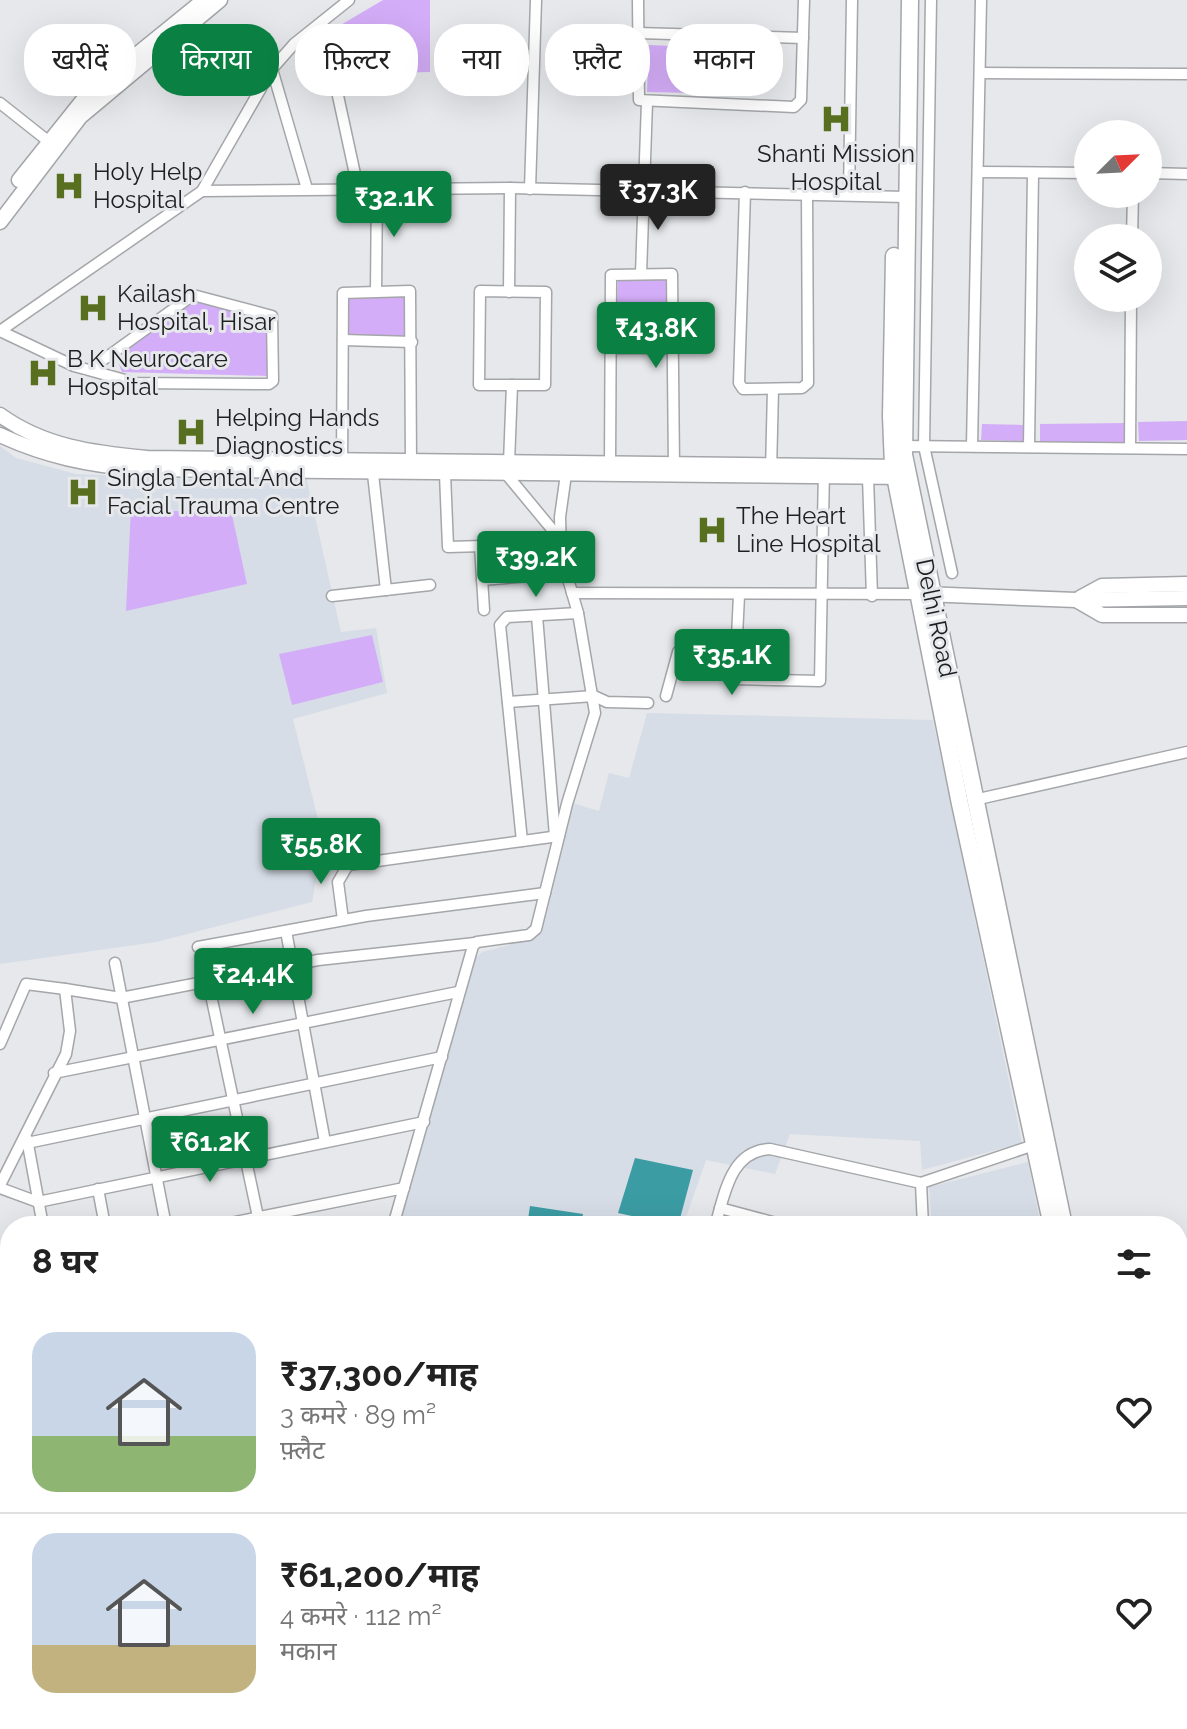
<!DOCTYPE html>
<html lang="hi">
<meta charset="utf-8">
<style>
:root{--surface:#fff;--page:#f2f2f2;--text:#222;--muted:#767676;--line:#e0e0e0;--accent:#0b8043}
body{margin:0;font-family:Raleway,"Noto Sans Devanagari",sans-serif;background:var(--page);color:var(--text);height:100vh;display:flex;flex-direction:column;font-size:30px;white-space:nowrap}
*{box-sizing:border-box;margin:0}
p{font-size:26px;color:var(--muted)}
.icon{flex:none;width:44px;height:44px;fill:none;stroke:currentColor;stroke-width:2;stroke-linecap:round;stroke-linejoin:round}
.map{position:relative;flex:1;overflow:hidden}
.details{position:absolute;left:0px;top:1216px;width:1188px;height:514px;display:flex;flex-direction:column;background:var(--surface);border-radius:32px 32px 0 0;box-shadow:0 8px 32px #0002}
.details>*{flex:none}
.guide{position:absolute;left:24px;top:24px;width:1140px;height:72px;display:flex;gap:16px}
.needle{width:52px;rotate:66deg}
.tools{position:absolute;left:1074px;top:120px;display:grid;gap:16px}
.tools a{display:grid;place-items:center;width:88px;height:88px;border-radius:50%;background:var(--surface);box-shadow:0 8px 32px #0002;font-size:40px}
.price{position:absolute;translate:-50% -68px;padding:0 18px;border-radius:8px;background:var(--accent);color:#fff;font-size:26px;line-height:52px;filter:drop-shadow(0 2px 4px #0008)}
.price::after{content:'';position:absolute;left:50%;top:48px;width:24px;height:18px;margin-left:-12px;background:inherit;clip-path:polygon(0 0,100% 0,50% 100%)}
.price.on{background:#222;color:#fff}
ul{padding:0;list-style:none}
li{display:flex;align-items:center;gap:24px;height:200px;padding:0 32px}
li+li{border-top:2px solid var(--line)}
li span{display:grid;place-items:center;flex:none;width:224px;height:160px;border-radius:24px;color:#555}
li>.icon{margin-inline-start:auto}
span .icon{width:96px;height:96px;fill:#fffc;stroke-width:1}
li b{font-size:34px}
h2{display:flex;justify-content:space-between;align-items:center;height:96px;padding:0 32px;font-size:34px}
.pill{padding:0 28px;border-radius:32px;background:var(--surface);box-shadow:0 8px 32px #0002;font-size:28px;line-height:72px}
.pill.on{background:var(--accent);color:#fff}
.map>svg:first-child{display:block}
.built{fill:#d6dde6}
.green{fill:#d4adf8}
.water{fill:#3b9ca4}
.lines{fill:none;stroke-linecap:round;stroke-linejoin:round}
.minor-casing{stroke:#a4a6a9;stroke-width:13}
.secondary-casing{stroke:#a4a6a9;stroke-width:17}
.primary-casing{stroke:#a4a6a9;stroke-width:19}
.minor{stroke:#fff;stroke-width:10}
.secondary{stroke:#fff;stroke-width:14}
.primary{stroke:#fff;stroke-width:16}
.labels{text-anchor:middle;stroke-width:6;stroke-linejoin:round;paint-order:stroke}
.poi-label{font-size:24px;fill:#1e1f20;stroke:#e6e8eb;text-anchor:start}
.street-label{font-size:24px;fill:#1e1f20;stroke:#e6e8eb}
</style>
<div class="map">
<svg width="1187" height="1729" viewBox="0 0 1187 1729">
<rect width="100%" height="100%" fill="#e6e8eb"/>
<g class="built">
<path d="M0,446L16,458L76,474L192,479L306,477L341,632L376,628L387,693L293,719L323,839L312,902L156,942L0,964Z"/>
<path d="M647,713L933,720L1022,1143L922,1170L920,1141L790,1134L775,1174L706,1160L683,1226H396L472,962L482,952L536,938L572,803L599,811L609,773L629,778Z"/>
<path d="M1028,1162L1041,1226H932L929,1187Z"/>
<path d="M746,1720H1143L1144,1729H742L746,1728Z"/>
</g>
<g class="green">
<path d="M383,0H430V72L348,74L338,38L339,26Z"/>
<path d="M649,45L696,47L694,93L647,92Z"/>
<path d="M618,278L669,280L667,340L616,338Z"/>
<path d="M349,294L407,295L406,337L348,336Z"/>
<path d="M197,300L269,319V376L122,372L116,357Z"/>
<path d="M1187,421V440L1139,441L1138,422Z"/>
<path d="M1125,423V442L1040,443V424Z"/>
<path d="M982,424L1024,425L1023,441L981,440Z"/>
<path d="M131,508L232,515L247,584L126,611Z"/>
<path d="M372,635L383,682L292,705L279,654Z"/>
</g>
<g class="water">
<path d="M635,1158L693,1170L678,1226L618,1213Z"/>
<path d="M530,1206L583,1214L581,1226H527Z"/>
</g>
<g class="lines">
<defs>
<g id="minor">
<path d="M638,0L639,100L794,107L801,100L804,0"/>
<path d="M931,0L924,446L952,573"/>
<path d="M322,22L358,188"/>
<path d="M178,31L262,82"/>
<path d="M638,33L803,38"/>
<path d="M272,69L307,189"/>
<path d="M980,73L1187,74"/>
<path d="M0,103L48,141"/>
<path d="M978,172L1088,173"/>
<path d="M1148,173L1187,174"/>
<path d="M530,189L536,0"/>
<path d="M202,191L510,188L906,197"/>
<path d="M745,192L739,383L743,389L802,388L808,383L807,194"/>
<path d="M849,195L852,0"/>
<path d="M1132,238L1133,194"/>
<path d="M641,274L647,102"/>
<path d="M376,291L377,187"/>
<path d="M480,291L546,292L545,385H479Z"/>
<path d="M509,292L510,188"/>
<path d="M0,331L74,366L136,383L269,384L273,381L272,316L193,295L89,370"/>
<path d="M0,331L202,191L272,69L294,44L349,0"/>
<path d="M343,340L412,342"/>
<path d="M611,348H673"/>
<path d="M901,446L1187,449"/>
<path d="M972,446L981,0"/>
<path d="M1029,447L1033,173"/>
<path d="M1130,448L1131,298"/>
<path d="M509,463L512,385"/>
<path d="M610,464L611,275L672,274L674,467"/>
<path d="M372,465L386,590"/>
<path d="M342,466L343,293L410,291L411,468"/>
<path d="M771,471L773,389"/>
<path d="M445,474L448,547L560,544"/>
<path d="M507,475L560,539"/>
<path d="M868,477L872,596"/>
<path d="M480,546L484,610"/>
<path d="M482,580L566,573"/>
<path d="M572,593L918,594"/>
<path d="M739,595L735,679L820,681L824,469"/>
<path d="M332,596L430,585"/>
<path d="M537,616L555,836"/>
<path d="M666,696L678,652L735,657"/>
<path d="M508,702L594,696L607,702L648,703"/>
<path d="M974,800L1187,752"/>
<path d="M522,841L500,625L507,617L578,613"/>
<path d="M343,920L338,882L348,865L559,836"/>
<path d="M286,931L325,1142"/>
<path d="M198,947L366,916L545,893"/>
<path d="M115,963L166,1226"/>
<path d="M208,981L258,1217"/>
<path d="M0,1044L26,984L65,989"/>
<path d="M54,1073L458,992"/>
<path d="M27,1139L43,1226"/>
<path d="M27,1143L442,1057"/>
<path d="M921,1183L923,1226"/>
<path d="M0,1185L66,1054L70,1031L65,989L121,998L318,960L475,943"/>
<path d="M0,1188L38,1202L424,1122"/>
<path d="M98,1189L105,1226"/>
<path d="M720,1208L787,1226"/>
<path d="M215,1226L404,1188"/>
<path d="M393,1226L473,946L477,942L529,935L536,929L567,804L595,713L578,613L561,555L560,517L567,467"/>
<path d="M715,1226C725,1194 730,1151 770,1149L921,1183L1037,1144"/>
<path d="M0,1257L10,1260"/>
<path d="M1178,1274L1187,1273"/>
<path d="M0,1321L10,1324"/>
<path d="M0,1359L10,1362"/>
<path d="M6,1451L10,1436"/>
<path d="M0,1482L10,1484"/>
<path d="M1178,1562H1187"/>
<path d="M0,1666L10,1668"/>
<path d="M482,1720L485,1729"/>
<path d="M554,1720L555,1729"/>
<path d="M608,1720L610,1729"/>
<path d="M659,1720L662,1729"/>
<path d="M303,1722L412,1726"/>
<path d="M1,1728L10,1696"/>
<path d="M66,1729L68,1720"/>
<path d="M234,1729L237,1720"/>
</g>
<g id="secondary">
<path d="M19,180L87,95L204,0"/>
<path d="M0,222L80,117L220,0"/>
<path d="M0,415C44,447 94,453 147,458L903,467"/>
<path d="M0,435C45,456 89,465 139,469L907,477"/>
<path d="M924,594L1076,600L1187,598"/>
<path d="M1080,598L1102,586L1187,584"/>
<path d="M1076,600L1102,615H1187"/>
</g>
<g id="primary">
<path d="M910,0L904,455L1064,1226"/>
<path d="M894,256L891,416L893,466L960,804L1052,1226"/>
<path d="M1156,1720L1158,1729"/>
<path d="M1168,1720L1170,1729"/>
</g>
</defs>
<use href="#minor" class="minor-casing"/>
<use href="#secondary" class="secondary-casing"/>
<use href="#primary" class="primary-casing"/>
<use href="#minor" class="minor"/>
<use href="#secondary" class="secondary"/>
<use href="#primary" class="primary"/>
</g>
<defs>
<symbol id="hospital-bare" viewBox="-9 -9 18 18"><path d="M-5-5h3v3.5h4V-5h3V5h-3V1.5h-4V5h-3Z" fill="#586f1f" stroke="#e6e8eb" stroke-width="2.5" paint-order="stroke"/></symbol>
</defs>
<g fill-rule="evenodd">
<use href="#hospital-bare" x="814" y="97" width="44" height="44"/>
<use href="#hospital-bare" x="47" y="164" width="44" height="44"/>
<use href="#hospital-bare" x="71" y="286" width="44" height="44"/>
<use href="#hospital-bare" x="21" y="351" width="44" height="44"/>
<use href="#hospital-bare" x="169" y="410" width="44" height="44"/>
<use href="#hospital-bare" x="61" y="470" width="44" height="44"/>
<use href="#hospital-bare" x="690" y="508" width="44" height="44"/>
</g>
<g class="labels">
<g class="poi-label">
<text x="836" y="162" text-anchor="middle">Shanti Mission<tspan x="836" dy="28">Hospital</tspan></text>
<text x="93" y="180">Holy Help<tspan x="93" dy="28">Hospital</tspan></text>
<text x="117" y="302">Kailash<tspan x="117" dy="28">Hospital, Hisar</tspan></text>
<text x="67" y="367">B K Neurocare<tspan x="67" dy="28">Hospital</tspan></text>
<text x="215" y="426">Helping Hands<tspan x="215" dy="28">Diagnostics</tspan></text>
<text x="107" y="486">Singla Dental And<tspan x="107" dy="28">Facial Trauma Centre</tspan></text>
<text x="736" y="524">The Heart<tspan x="736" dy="28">Line Hospital</tspan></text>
</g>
<g class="street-label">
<text transform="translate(936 618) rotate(78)" y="8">Delhi Road</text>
</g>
</g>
</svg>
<div class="tools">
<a><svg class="needle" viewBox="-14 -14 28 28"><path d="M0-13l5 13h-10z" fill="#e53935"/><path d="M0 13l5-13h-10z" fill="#767676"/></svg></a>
<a><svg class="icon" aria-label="layers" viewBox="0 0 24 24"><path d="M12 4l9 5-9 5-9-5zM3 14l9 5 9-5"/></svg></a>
</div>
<b class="price on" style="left:658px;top:232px">₹37.3K</b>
<b class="price" style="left:394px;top:239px">₹32.1K</b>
<b class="price" style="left:656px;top:370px">₹43.8K</b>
<b class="price" style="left:536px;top:599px">₹39.2K</b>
<b class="price" style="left:732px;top:697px">₹35.1K</b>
<b class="price" style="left:321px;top:886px">₹55.8K</b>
<b class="price" style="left:253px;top:1016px">₹24.4K</b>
<b class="price" style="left:210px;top:1184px">₹61.2K</b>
<div class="guide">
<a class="pill">खरीदें</a>
<a class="pill on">किराया</a>
<a class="pill">फ़िल्टर</a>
<a class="pill">नया</a>
<a class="pill">फ़्लैट</a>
<a class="pill">मकान</a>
</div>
<section class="details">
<h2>8 घर<svg class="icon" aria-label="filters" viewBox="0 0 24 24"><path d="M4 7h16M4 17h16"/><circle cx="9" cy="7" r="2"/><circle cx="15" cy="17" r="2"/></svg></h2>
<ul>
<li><span style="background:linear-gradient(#c9d6e8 65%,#8fb573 0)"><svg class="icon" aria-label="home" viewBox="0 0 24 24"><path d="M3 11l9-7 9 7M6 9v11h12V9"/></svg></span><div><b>₹37,300/माह</b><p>3 कमरे · 89 m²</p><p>फ़्लैट</p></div><svg class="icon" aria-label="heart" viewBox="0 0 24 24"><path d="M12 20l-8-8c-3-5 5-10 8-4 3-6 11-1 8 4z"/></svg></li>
<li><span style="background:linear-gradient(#c9d6e8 70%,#c2b280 0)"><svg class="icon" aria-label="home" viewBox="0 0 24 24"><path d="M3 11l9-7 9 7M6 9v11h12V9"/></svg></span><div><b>₹61,200/माह</b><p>4 कमरे · 112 m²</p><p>मकान</p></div><svg class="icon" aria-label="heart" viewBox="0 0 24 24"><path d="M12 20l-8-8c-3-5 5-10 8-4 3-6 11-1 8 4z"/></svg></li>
</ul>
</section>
</div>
